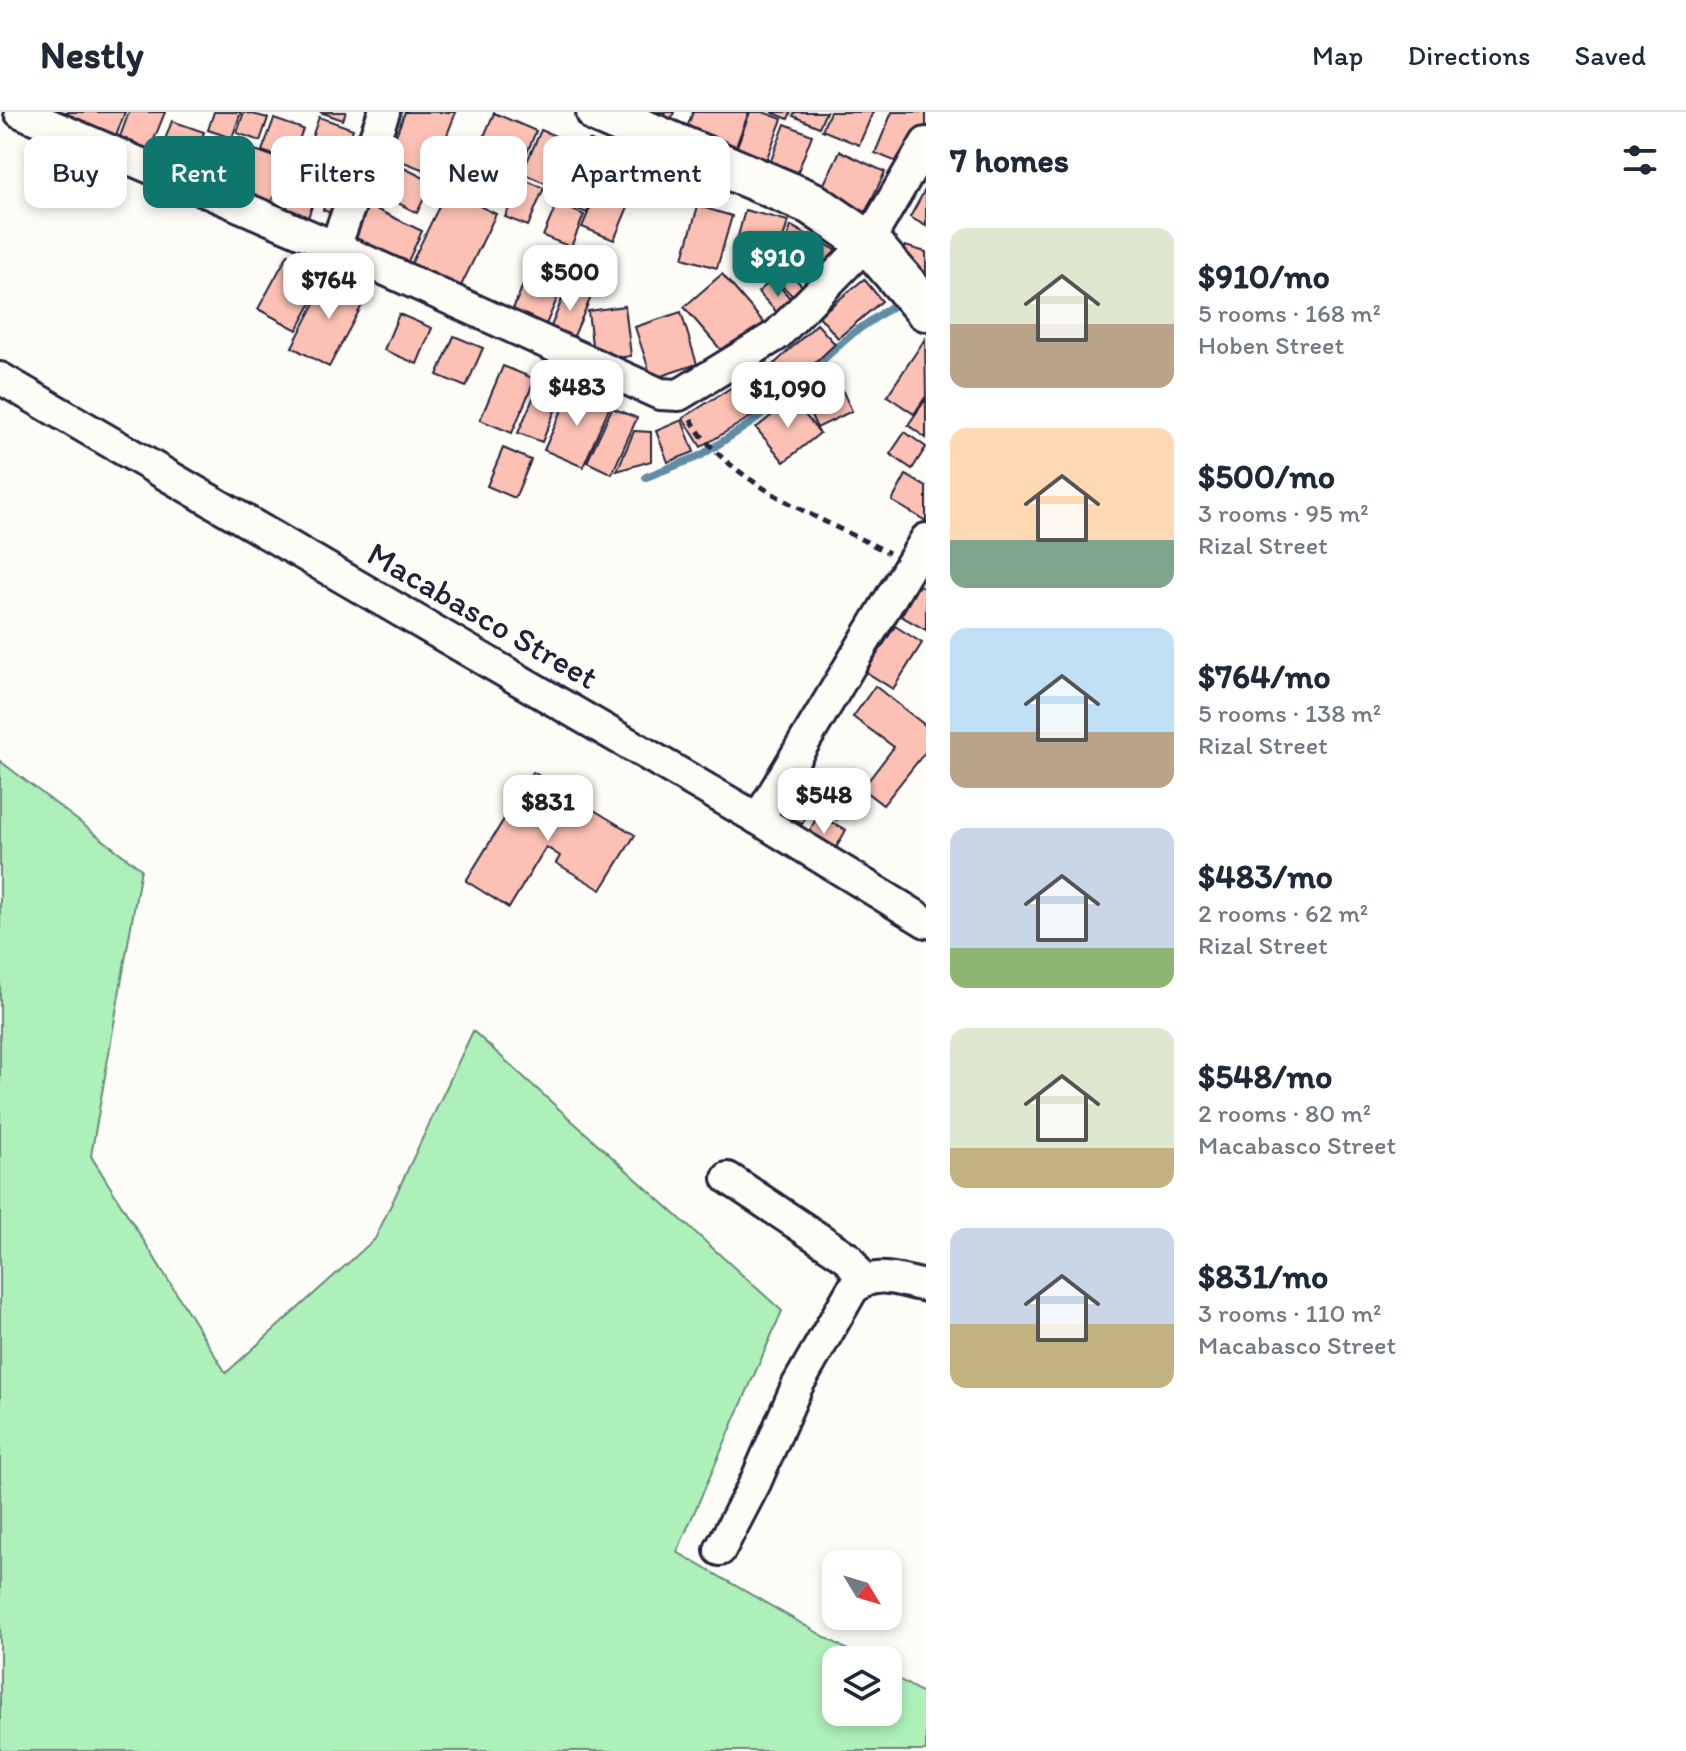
<!DOCTYPE html>
<meta charset="utf-8">
<style>
:root{--surface:#fff;--page:#f6f6f7;--text:#1f2937;--muted:#747a83;--line:#e0e1e3;--accent:#0f766e}
body{margin:0;font-family:Itim,sans-serif;background:var(--page);color:var(--text);height:100vh;display:flex;flex-direction:column;font-size:30px;white-space:nowrap}
*{box-sizing:border-box;margin:0}
p{font-size:26px;color:var(--muted)}
.icon{flex:none;width:44px;height:44px;fill:none;stroke:currentColor;stroke-width:2;stroke-linecap:round;stroke-linejoin:round}
.map{position:relative;flex:1;overflow:hidden}
.details{display:flex;flex-direction:column;background:var(--surface);width:760px}
.details>*{flex:none}
.hud{position:absolute;left:24px;top:24px;width:760px;height:72px;display:flex;gap:16px}
.needle{width:52px;rotate:128deg}
.buttons{position:absolute;left:822px;top:1438px;display:grid;gap:16px}
.buttons a{display:grid;place-items:center;width:80px;height:80px;border-radius:16px;background:var(--surface);box-shadow:0 4px 12px #0003;font-size:40px}
.price{position:absolute;translate:-50% -68px;padding:0 18px;border-radius:16px;background:#fff;color:#222;font-size:26px;line-height:52px;filter:drop-shadow(0 2px 4px #0008)}
.price::after{content:'';position:absolute;left:50%;top:48px;width:24px;height:18px;margin-left:-12px;background:inherit;clip-path:polygon(0 0,100% 0,50% 100%)}
.price.selected{background:var(--accent);color:#fff}
ul{padding:0;list-style:none}
li{display:flex;align-items:center;gap:24px;height:200px;padding:0 24px}
li span{display:grid;place-items:center;flex:none;width:224px;height:160px;border-radius:16px;color:#555}
li>.icon{margin-inline-start:auto}
span .icon{width:96px;height:96px;fill:#fffc;stroke-width:1}
li b{font-size:34px}
h2{display:flex;justify-content:space-between;align-items:center;height:96px;padding:0 24px;font-size:34px}
.tag{padding:0 28px;border-radius:16px;background:var(--surface);box-shadow:0 4px 12px #0003;font-size:28px;line-height:72px}
.tag.selected{background:var(--accent);color:#fff}
header{display:flex;align-items:center;gap:48px;box-sizing:border-box;height:112px;padding:0 40px;background:var(--surface);border-bottom:2px solid var(--line)}
header strong{font-size:38px}
nav{display:flex;gap:44px;margin-inline-start:auto;font-size:28px}
main{display:flex;flex:1;min-height:0}
.map>svg:first-child{display:block}
.green{fill:#adf0b9;stroke:#68897a;stroke-width:2}
.lines{fill:none;stroke-linecap:round;stroke-linejoin:round}
.stream{stroke:#618da5;stroke-width:8}
.building{fill:#fcc1b4;stroke:#22223b;stroke-width:2}
.street-casing{stroke:#22223b;stroke-width:36}
.secondary-casing{stroke:#22223b;stroke-width:48}
.path{stroke:#22223b;stroke-width:5;stroke-dasharray:8 6;stroke-linecap:butt}
.street{stroke:#fdfcf7;stroke-width:30}
.secondary{stroke:#fdfcf7;stroke-width:42}
.labels{text-anchor:middle;stroke-width:6;stroke-linejoin:round;paint-order:stroke}
.street-label{font-size:34px;fill:#22223b;stroke:#fdfcf7}
</style>
<header>
<strong>Nestly</strong>
<nav><a>Map</a><a>Directions</a><a>Saved</a></nav>
</header>
<main>
<div class="map">
<svg width="926" height="1639" viewBox="0 0 926 1639">
<rect width="100%" height="100%" fill="#fdfcf7"/>
<filter id="ink" filterUnits="userSpaceOnUse"><feTurbulence type="fractalNoise" baseFrequency=".0125" numOctaves="2"/><feDisplacementMap in="SourceGraphic" scale="16" xChannelSelector="R" yChannelSelector="G"/><feConvolveMatrix kernelMatrix="1 2 1 2 8 2 1 2 1" color-interpolation-filters="sRGB"/></filter>
<g filter="url(#ink)">
<path class="green" d="M0,649L141,757L91,1044L226,1261L375,1127L473,919L782,1199L677,1440L865,1548H836V1600H888V1561L926,1583V1639H0Z"/>
<g class="lines">
<path class="stream" d="M646,365L700,344L751,311L853,221L897,191"/>
</g>
<g class="building">
<path d="M60,0H125L113,32L56,10Z"/>
<path d="M129,0H165L147,45L117,33Z"/>
<path d="M214,0H241L232,26L208,18Z"/>
<path d="M244,0L268,6L260,29L237,21Z"/>
<path d="M320,0H346L343,8Z"/>
<path d="M405,0H456L432,61L388,44Z"/>
<path d="M617,0H674L666,20Z"/>
<path d="M693,0H749L732,44L683,26Z"/>
<path d="M750,0H763L782,7L763,56L733,45Z"/>
<path d="M771,0H791L788,7Z"/>
<path d="M795,0H826L819,15L793,4Z"/>
<path d="M830,0H873L859,33L822,18Z"/>
<path d="M892,0H926V15L909,55L875,41Z"/>
<path d="M494,1L536,19L518,63L475,45Z"/>
<path d="M319,5L353,17L339,56L305,45Z"/>
<path d="M274,7L303,17L291,49L262,39Z"/>
<path d="M172,9L204,20L189,61L157,49Z"/>
<path d="M785,12L812,23L792,75L765,64Z"/>
<path d="M541,18L582,35L563,79L522,61Z"/>
<path d="M208,25L232,33L217,74L194,65Z"/>
<path d="M589,28L613,39L587,101L562,91Z"/>
<path d="M255,38L286,49L268,100L237,90Z"/>
<path d="M840,39L885,60L861,109L816,88Z"/>
<path d="M392,50L432,70L417,101L377,80Z"/>
<path d="M474,50L509,64L497,92L462,77Z"/>
<path d="M609,51L641,64L614,128L582,115Z"/>
<path d="M302,54L324,61L306,111L284,103Z"/>
<path d="M337,60L358,67L344,106L323,98Z"/>
<path d="M522,67L544,76L528,114L505,105Z"/>
<path d="M926,76V114L910,105Z"/>
<path d="M447,78L496,102L458,180L409,156Z"/>
<path d="M361,90L422,119L403,160L341,130Z"/>
<path d="M557,91L584,103L571,135L543,124Z"/>
<path d="M698,94L732,104L717,156L683,146Z"/>
<path d="M745,98L788,109L775,155L733,143Z"/>
<path d="M791,114L821,130L799,163L780,150Z"/>
<path d="M824,131L840,141L819,173L803,162Z"/>
<path d="M905,134L926,140V167L898,159Z"/>
<path d="M288,142L327,163L297,218L258,197Z"/>
<path d="M535,144L569,159L541,224L508,209Z"/>
<path d="M784,155L811,183L802,193L774,166Z"/>
<path d="M722,162L765,212L727,245L684,195Z"/>
<path d="M329,164L367,184L329,255L292,235Z"/>
<path d="M773,167L798,195L784,208L758,180Z"/>
<path d="M864,167L882,189L838,226L819,204Z"/>
<path d="M570,168L594,178L570,233L547,224Z"/>
<path d="M625,194L631,244L594,249L588,199Z"/>
<path d="M681,200L697,252L652,267L635,215Z"/>
<path d="M399,202L432,216L417,252L384,238Z"/>
<path d="M817,212L835,232L791,274L772,254Z"/>
<path d="M454,224L483,236L466,275L437,263Z"/>
<path d="M925,227L926,284L914,302L887,284Z"/>
<path d="M767,252L787,279L759,300L739,274Z"/>
<path d="M503,254L535,267L512,321L480,308Z"/>
<path d="M836,265L852,299L817,316L801,282Z"/>
<path d="M541,268L564,277L542,330L518,321Z"/>
<path d="M734,274L752,304L701,335L683,306Z"/>
<path d="M572,276L610,294L583,355L544,338Z"/>
<path d="M792,287L820,321L784,350L756,316Z"/>
<path d="M926,287V326L908,313Z"/>
<path d="M612,296L637,306L612,362L587,350Z"/>
<path d="M682,308L694,340L668,350L656,319Z"/>
<path d="M634,319L651,320V349L617,359Z"/>
<path d="M905,320L926,335L912,357L890,342Z"/>
<path d="M503,336L531,348L515,386L487,374Z"/>
<path d="M906,363L926,375V409L892,389Z"/>
<path d="M919,473L926,477V518L901,504Z"/>
<path d="M895,514L922,531L893,577L866,560Z"/>
<path d="M875,574L926,614V639L883,693L862,677L894,635L853,605Z"/>
<path d="M533,660L575,685L563,704L578,713L589,695L635,723L601,778L556,751L560,744L546,735L509,796L466,769Z"/>
<path d="M801,665L822,678L802,712L781,699Z"/>
<path d="M836,665L856,677L837,708L817,696Z"/>
<path d="M818,703L846,718L831,745L803,731Z"/>
</g>
<g class="lines">
<defs>
<g id="street">
<path d="M20,0L335,135L660,282L679,283L777,223L868,130L926,31"/>
<path d="M335,135L384,0"/>
<path d="M0,266L758,707L926,810"/>
<path d="M758,707L926,427"/>
<path d="M728,1066L848,1146L862,1167"/>
<path d="M720,1438L755,1371L797,1274L852,1178C873,1156 899,1169 926,1174"/>
</g>
<path id="secondary" d="M598,0L811,91L868,130L926,197"/>
</defs>
<use href="#street" class="street-casing"/>
<use href="#secondary" class="secondary-casing"/>
<path class="path" d="M691,307C723,369 829,410 889,441"/>
<use href="#street" class="street"/>
<use href="#secondary" class="secondary"/>
</g>
</g>
<g class="labels">
<g class="street-label">
<text transform="translate(483 503) rotate(30)" y="12">Macabasco Street</text>
</g>
</g>
</svg>
<div class="buttons">
<a><svg class="needle" viewBox="-14 -14 28 28"><path d="M0-13l5 13h-10z" fill="#e53935"/><path d="M0 13l5-13h-10z" fill="#747a83"/></svg></a>
<a><svg class="icon" aria-label="layers" viewBox="0 0 24 24"><path d="M12 4l9 5-9 5-9-5zM3 14l9 5 9-5"/></svg></a>
</div>
<b class="price selected" style="left:778px;top:187px">$910</b>
<b class="price" style="left:570px;top:201px">$500</b>
<b class="price" style="left:329px;top:209px">$764</b>
<b class="price" style="left:577px;top:316px">$483</b>
<b class="price" style="left:788px;top:318px">$1,090</b>
<b class="price" style="left:824px;top:724px">$548</b>
<b class="price" style="left:548px;top:731px">$831</b>
<div class="hud">
<a class="tag">Buy</a>
<a class="tag selected">Rent</a>
<a class="tag">Filters</a>
<a class="tag">New</a>
<a class="tag">Apartment</a>
</div>
</div>
<section class="details">
<h2>7 homes<svg class="icon" aria-label="filters" viewBox="0 0 24 24"><path d="M4 7h16M4 17h16"/><circle cx="9" cy="7" r="2"/><circle cx="15" cy="17" r="2"/></svg></h2>
<ul>
<li><span style="background:linear-gradient(#dfe7d0 60%,#b9a48a 0)"><svg class="icon" aria-label="home" viewBox="0 0 24 24"><path d="M3 11l9-7 9 7M6 9v11h12V9"/></svg></span><div><b>$910/mo</b><p>5 rooms · 168 m²</p><p>Hoben Street</p></div></li>
<li><span style="background:linear-gradient(#ffd9b3 70%,#7fa58c 0)"><svg class="icon" aria-label="home" viewBox="0 0 24 24"><path d="M3 11l9-7 9 7M6 9v11h12V9"/></svg></span><div><b>$500/mo</b><p>3 rooms · 95 m²</p><p>Rizal Street</p></div></li>
<li><span style="background:linear-gradient(#bfe0f5 65%,#b9a48a 0)"><svg class="icon" aria-label="home" viewBox="0 0 24 24"><path d="M3 11l9-7 9 7M6 9v11h12V9"/></svg></span><div><b>$764/mo</b><p>5 rooms · 138 m²</p><p>Rizal Street</p></div></li>
<li><span style="background:linear-gradient(#c9d6e8 75%,#8fb573 0)"><svg class="icon" aria-label="home" viewBox="0 0 24 24"><path d="M3 11l9-7 9 7M6 9v11h12V9"/></svg></span><div><b>$483/mo</b><p>2 rooms · 62 m²</p><p>Rizal Street</p></div></li>
<li><span style="background:linear-gradient(#dfe7d0 75%,#c2b280 0)"><svg class="icon" aria-label="home" viewBox="0 0 24 24"><path d="M3 11l9-7 9 7M6 9v11h12V9"/></svg></span><div><b>$548/mo</b><p>2 rooms · 80 m²</p><p>Macabasco Street</p></div></li>
<li><span style="background:linear-gradient(#c9d6e8 60%,#c2b280 0)"><svg class="icon" aria-label="home" viewBox="0 0 24 24"><path d="M3 11l9-7 9 7M6 9v11h12V9"/></svg></span><div><b>$831/mo</b><p>3 rooms · 110 m²</p><p>Macabasco Street</p></div></li>
</ul>
</section>
</main>
